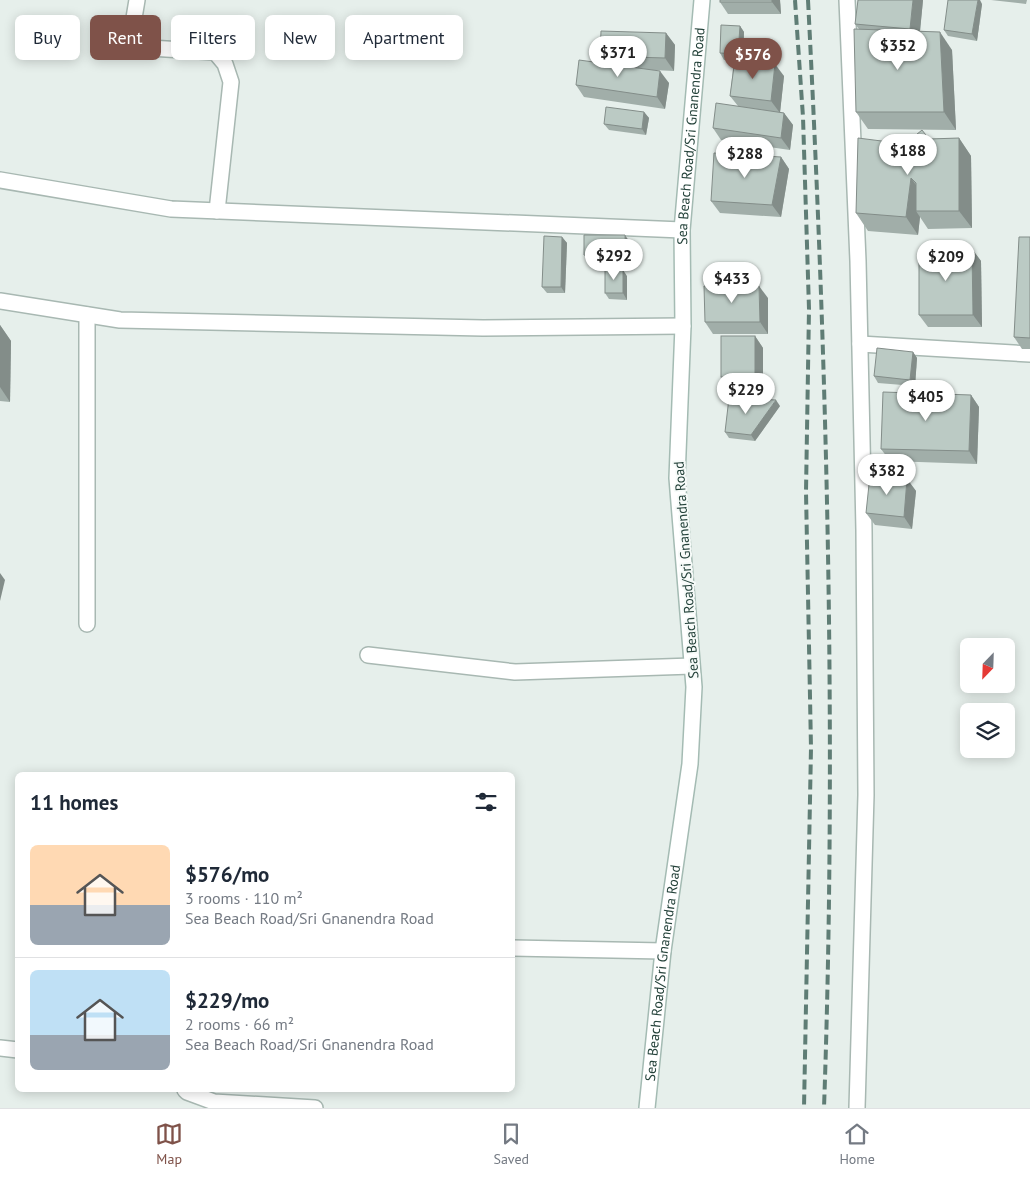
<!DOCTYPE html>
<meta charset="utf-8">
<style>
:root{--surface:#fff;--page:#f6f6f7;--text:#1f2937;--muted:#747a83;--line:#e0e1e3;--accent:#7f5249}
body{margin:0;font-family:"PT Sans",sans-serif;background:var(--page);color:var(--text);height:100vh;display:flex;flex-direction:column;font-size:19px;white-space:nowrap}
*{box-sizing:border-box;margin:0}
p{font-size:16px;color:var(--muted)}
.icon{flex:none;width:28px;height:28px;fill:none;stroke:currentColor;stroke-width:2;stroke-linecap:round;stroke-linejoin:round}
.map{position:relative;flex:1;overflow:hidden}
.details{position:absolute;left:15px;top:772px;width:500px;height:320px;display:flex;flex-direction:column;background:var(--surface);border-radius:8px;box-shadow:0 2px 12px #0003}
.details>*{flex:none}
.guide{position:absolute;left:15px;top:15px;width:500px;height:45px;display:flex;gap:10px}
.needle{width:32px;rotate:203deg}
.controls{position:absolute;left:960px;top:638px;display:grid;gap:10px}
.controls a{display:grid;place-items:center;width:55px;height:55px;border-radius:8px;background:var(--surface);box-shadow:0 2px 12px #0003;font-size:25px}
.price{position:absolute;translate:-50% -42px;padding:0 11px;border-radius:18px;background:#fff;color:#222;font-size:16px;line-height:32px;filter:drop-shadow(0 1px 2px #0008)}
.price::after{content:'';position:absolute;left:50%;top:30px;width:15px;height:11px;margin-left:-8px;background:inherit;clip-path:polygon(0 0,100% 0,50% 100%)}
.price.current{background:var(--accent);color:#fff}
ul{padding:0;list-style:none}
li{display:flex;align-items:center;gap:15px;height:125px;padding:0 15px}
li+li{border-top:1px solid var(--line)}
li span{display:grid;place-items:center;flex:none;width:140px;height:100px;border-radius:8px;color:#555}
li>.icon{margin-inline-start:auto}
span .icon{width:60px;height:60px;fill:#fffc;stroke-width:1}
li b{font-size:21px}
h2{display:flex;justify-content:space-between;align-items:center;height:60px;padding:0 15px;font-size:21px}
.chip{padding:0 18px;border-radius:8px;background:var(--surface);box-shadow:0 2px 12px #0003;font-size:18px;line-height:45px}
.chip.current{background:var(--accent);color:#fff}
.tab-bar{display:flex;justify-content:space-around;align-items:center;height:70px;border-top:1px solid var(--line);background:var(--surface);font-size:14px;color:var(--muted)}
.tab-bar a{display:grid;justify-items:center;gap:2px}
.tab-bar .current{color:var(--accent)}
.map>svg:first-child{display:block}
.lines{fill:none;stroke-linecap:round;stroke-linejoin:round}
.lane-casing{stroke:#a8b8b2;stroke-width:18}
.street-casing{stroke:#a8b8b2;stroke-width:18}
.secondary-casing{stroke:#a4bbb3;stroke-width:18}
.lane{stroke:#fff;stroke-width:15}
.street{stroke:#fff;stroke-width:15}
.secondary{stroke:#fff;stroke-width:15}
.rail{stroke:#5f7d75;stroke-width:4;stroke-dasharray:10 5;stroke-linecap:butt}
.wall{fill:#a1aea9}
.shaded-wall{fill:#838d89}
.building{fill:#bbcac4;stroke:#838d89}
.labels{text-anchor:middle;stroke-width:4;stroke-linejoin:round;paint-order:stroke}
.street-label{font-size:14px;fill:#24423a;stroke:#f7fbf9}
</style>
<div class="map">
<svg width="1030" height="1108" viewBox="0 0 1030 1108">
<rect width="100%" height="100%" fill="#e6efeb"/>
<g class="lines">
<defs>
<g id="lane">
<path d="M87,624V315"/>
<path d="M512,948L663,951"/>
</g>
<g id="street">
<path d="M137,0L134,18L135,37L150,48L215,52L225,64L231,82L217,211"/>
<path d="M847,0L858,261L864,530L866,795L857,1108"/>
<path d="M0,180L171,209L682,230"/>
<path d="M0,301L120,320L483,328L683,326"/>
<path d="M860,344L1030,354"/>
<path d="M368,655L515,672L692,666"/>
<path d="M0,1048L18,1050"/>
<path d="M185,1090L187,1092L214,1102L315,1108"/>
</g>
<g id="secondary">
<path id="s1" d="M647,1108L663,951L690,764L694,687L677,478L683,326L682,230L702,0"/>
</g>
</defs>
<use href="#lane" class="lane-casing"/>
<use href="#street" class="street-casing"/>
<use href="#secondary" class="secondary-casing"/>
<use href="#lane" class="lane"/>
<use href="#street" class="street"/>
<use href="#secondary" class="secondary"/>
<g class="rail">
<path d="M795,0L803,117L809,309L806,492L811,748L804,1108"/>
<path d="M808,0C827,368 837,739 824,1108"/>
</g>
</g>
<g class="wall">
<path d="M780,0L781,14H728L720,2Z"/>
<path d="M923,0L920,31L952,50L956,130L868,129L856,112L859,29L855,24Z"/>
<path d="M991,0H1027L1026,4Z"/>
<path d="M982,4L977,41L948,36L944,30Z"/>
<path d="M740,26L744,32L743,60L784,76L780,112L784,113L793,125L790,150L721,140L713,128L738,106L730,96L734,60H724L720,53Z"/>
<path d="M666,33L675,45L674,71L653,70L669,83L665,109L584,97L576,85L605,64L600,56Z"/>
<path d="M644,112L649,118L646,135L609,130L604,124Z"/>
<path d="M959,138L971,156L972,228L928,229L920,217L918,235L868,231L856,213L905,144L929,139Z"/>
<path d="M781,157L789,169L781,217L720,213L711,201Z"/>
<path d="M562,237L567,243L565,293H547L542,287Z"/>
<path d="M1030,237V349H1022L1014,337Z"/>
<path d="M629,241L630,261H589L584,255Z"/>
<path d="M972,249L981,261L982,327H928L919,315Z"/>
<path d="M627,276V300L609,299L605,293Z"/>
<path d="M768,298V334H713L705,322Z"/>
<path d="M0,325L11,341L10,402L0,401Z"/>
<path d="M755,336L763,348V389H730L721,377Z"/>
<path d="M913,352L917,358L915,386L878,383L874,376Z"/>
<path d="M971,395L979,407L977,464L890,461L881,449Z"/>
<path d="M780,406L755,441L729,438L725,432Z"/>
<path d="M907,479L916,491L912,529L875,525L866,513Z"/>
</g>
<g class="shaded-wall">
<path d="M772,0H780L781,14L772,2Z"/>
<path d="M913,0H923L919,41L910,29Z"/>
<path d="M978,0H980L982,4L977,41L972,34Z"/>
<path d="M740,26L744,32L743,60L738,54Z"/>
<path d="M940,32L952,50L956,130L944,112Z"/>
<path d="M666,33L675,45L674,71L665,58Z"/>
<path d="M775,64L784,76L780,113L771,101Z"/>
<path d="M660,71L669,83L665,109L657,97Z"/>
<path d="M644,112L649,118L646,135L642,129Z"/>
<path d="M784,113L793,125L790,150L781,138Z"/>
<path d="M959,138L971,156L972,228L959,211Z"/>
<path d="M781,157L789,169L781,217L772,205Z"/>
<path d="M911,178L923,195L916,211L920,217L918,235L906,217Z"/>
<path d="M625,235L629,241L630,261L626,255Z"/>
<path d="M562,237L567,243L565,293L561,287Z"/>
<path d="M972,249L981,261L982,327L973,315Z"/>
<path d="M623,270L627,276V300L623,293Z"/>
<path d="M759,286L768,298V334L760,322Z"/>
<path d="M0,325L11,341L10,402L0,387Z"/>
<path d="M755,336L763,348V389L755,377Z"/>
<path d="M913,352L917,358L915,386L910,380Z"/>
<path d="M971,395L979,407L977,464L969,451Z"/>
<path d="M776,400L780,406L755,441L751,435Z"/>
<path d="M907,479L916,491L912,529L904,517Z"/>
<path d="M0,573L5,580L0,601Z"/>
</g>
<g class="building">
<rect x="720" y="0" width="52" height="2"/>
<path d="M858,0H913L910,29L855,24Z"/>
<path d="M948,0H978L972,34L944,30Z"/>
<path d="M721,25L740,26L738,54L720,53Z"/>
<path d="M854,29L940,32L944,112H856Z"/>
<path d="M601,31L666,33L665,58L600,56Z"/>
<path d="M735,59L775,64L771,101L730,96Z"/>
<path d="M579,60L660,71L657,97L576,85Z"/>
<path d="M716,103L784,113L781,138L713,128Z"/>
<path d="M606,107L644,112L642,129L604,124Z"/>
<path d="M922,130L929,139L959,138V211H916V183L911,178L906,217L856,213L858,138L905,144Z"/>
<path d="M714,153L781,157L772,205L711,201Z"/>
<path d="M584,235H625L626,255H584Z"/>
<path d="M544,236L562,237L561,287H542Z"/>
<path d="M1019,237H1030V338L1014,337Z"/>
<path d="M972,249L973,315H919V250Z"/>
<rect x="605" y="270" width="18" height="23"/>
<path d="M704,286H759L760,322H705Z"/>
<rect x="721" y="336" width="34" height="41"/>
<path d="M877,348L913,352L910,380L874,376Z"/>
<path d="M883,392L971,395L969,451L881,449Z"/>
<path d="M729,398L776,400L751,435L725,432Z"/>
<path d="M870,475L907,479L904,517L866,513Z"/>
</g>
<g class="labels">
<g class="street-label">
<text dy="5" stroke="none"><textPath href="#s1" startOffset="976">Sea Beach Road/Sri Gnanendra Road</textPath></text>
<text transform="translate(686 570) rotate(-94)" y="5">Sea Beach Road/Sri Gnanendra Road</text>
<text dy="5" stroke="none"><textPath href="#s1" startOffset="136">Sea Beach Road/Sri Gnanendra Road</textPath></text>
</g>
</g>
</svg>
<div class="controls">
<a><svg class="needle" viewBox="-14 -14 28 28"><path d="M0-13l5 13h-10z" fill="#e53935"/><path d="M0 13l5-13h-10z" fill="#747a83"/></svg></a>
<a><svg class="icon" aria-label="layers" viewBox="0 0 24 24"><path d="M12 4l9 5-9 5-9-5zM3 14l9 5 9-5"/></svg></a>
</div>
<b class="price" style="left:898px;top:71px">$352</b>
<b class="price" style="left:618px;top:78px">$371</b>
<b class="price current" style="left:753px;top:80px">$576</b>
<b class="price" style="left:908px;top:176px">$188</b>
<b class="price" style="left:745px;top:179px">$288</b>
<b class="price" style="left:614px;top:281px">$292</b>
<b class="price" style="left:946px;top:282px">$209</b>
<b class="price" style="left:732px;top:304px">$433</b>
<b class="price" style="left:746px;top:415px">$229</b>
<b class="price" style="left:926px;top:422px">$405</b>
<b class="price" style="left:887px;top:496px">$382</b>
<div class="guide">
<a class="chip">Buy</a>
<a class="chip current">Rent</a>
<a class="chip">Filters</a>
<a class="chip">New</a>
<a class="chip">Apartment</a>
</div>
<section class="details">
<h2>11 homes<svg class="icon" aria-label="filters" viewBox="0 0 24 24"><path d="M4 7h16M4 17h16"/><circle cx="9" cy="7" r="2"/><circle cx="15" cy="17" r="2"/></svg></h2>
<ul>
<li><span style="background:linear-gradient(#ffd9b3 60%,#9aa5b1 0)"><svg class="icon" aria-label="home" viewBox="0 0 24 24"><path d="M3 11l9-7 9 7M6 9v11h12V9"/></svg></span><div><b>$576/mo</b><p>3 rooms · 110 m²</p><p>Sea Beach Road/Sri Gnanendra Road</p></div></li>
<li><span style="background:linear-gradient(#bfe0f5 65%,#9aa5b1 0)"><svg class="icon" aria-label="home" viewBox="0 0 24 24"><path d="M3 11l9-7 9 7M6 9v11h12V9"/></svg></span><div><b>$229/mo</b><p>2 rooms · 66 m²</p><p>Sea Beach Road/Sri Gnanendra Road</p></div></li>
</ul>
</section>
</div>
<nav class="tab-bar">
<a class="current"><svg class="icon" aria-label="map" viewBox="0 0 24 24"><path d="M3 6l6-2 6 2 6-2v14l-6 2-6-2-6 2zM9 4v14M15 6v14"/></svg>Map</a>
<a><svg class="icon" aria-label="saved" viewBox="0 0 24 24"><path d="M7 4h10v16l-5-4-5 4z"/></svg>Saved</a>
<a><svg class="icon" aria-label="home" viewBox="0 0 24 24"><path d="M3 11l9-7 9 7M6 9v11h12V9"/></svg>Home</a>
</nav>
